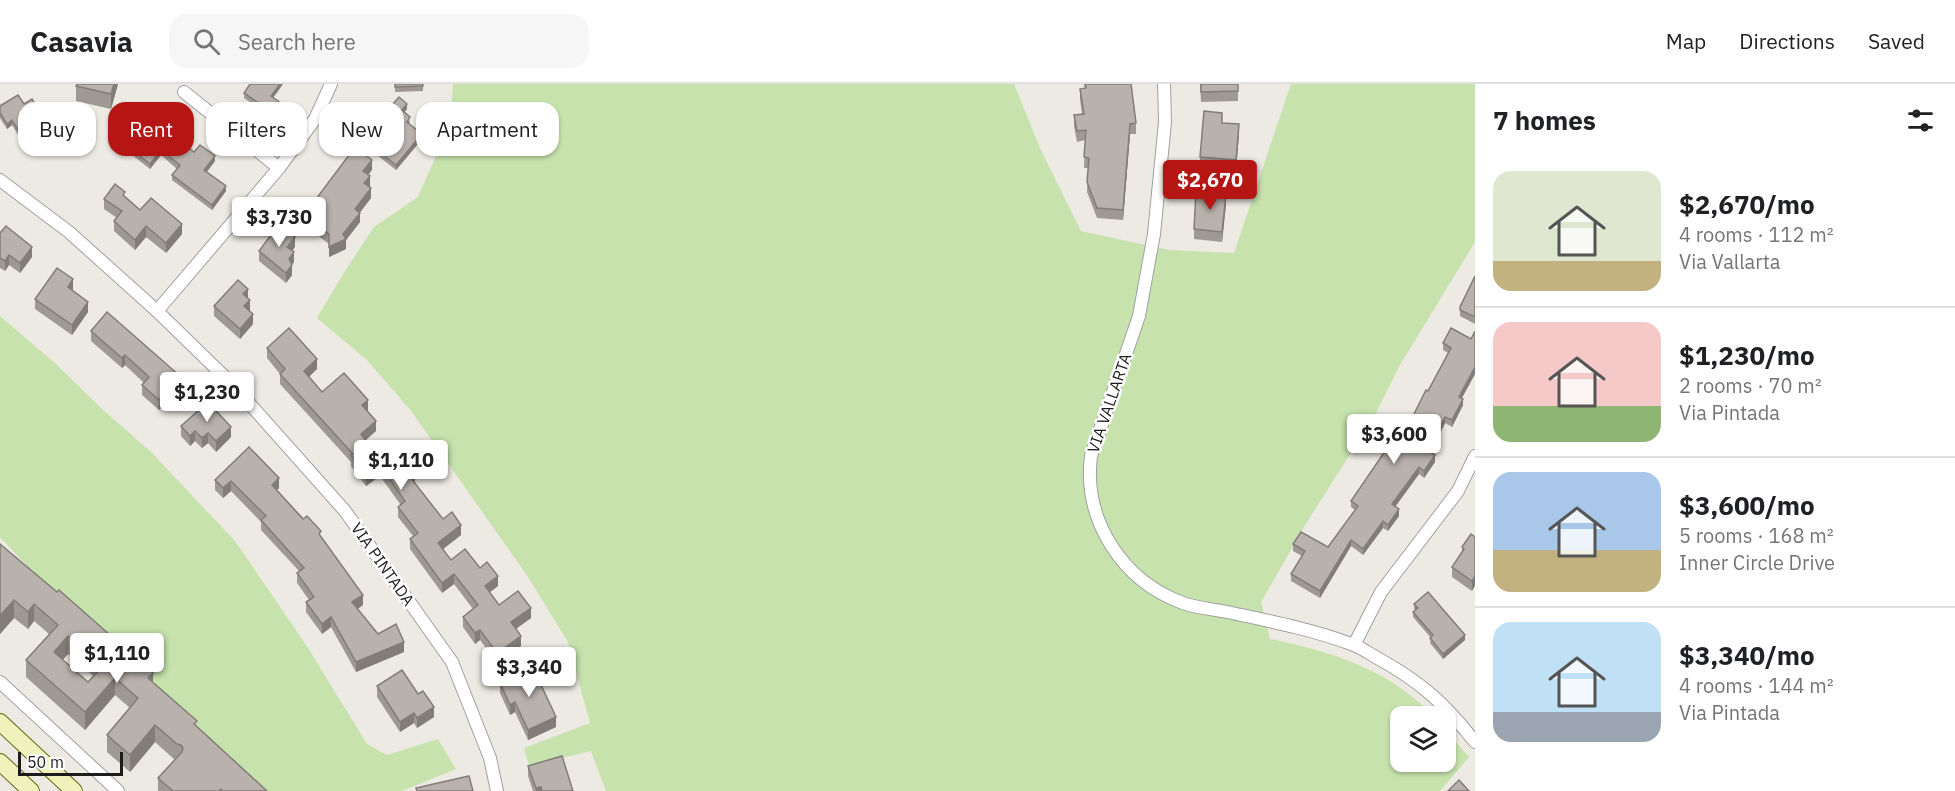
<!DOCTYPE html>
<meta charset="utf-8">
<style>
:root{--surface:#fff;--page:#f6f6f6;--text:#202124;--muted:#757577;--line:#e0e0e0;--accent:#b51614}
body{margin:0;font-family:"IBM Plex Sans",sans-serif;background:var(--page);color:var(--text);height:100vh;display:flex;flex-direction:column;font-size:22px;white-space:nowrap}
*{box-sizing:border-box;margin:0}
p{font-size:20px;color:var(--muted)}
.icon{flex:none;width:33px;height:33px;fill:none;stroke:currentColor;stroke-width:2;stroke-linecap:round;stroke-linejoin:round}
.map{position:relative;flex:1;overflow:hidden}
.side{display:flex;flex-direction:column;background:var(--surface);width:480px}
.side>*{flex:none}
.top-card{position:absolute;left:18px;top:18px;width:570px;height:54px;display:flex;gap:12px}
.buttons{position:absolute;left:1390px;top:622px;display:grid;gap:12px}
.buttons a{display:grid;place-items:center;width:66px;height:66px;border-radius:12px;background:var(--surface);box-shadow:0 2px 4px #0004;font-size:30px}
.scale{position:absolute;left:18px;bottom:15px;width:105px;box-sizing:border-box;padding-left:6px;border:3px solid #1c1c1c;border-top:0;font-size:16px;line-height:21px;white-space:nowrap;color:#1c1c1c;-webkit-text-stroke:4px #fff;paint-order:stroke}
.price{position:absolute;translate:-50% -51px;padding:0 14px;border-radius:6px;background:#fff;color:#222;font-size:20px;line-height:39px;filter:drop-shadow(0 2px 3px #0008)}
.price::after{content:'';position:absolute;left:50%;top:36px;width:18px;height:14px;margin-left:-9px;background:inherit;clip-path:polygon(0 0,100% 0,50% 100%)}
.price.on{background:var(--accent);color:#fff}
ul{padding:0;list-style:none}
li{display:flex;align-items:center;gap:18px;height:150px;padding:0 18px}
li+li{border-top:2px solid var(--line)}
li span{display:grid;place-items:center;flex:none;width:168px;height:120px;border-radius:18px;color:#555}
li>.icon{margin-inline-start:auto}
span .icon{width:72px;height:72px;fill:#fffc;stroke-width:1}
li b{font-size:26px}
h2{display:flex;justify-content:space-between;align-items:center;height:72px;padding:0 18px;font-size:26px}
.tag{padding:0 21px;border-radius:18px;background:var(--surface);box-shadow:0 2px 4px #0004;font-size:21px;line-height:54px}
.tag.on{background:var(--accent);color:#fff}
header{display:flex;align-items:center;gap:36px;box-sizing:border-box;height:84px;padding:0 30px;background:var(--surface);border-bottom:2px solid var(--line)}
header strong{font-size:28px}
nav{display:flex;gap:33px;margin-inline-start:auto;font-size:21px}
.search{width:420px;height:54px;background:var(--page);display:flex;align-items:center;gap:15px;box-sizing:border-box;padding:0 21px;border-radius:18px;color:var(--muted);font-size:22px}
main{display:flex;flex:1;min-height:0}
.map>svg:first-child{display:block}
.grass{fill:#c7e2ad}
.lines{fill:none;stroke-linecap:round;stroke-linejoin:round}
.street-casing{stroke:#a0a0a0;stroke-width:14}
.secondary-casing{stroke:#5d670f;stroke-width:18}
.street{stroke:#fff;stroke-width:12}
.secondary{stroke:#eff2bb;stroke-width:16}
.wall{fill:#9f9994;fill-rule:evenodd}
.shaded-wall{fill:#827d78}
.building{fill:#b9b2ac;stroke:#827d78;stroke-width:1.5;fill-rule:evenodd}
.labels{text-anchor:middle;stroke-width:5;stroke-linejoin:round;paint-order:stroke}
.street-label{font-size:16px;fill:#1c1c1c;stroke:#fff}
</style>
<header>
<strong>Casavia</strong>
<div class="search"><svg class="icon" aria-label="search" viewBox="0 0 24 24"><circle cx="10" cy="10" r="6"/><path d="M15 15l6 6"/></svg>Search here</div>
<nav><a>Map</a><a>Directions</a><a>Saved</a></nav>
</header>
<main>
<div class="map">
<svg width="1475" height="707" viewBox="0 0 1475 707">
<rect width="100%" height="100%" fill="#edeae3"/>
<g class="grass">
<path d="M453,0H1014L1040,64L1081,147L1169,166L1234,169L1291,0H1475V158L1400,281L1375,331L1307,438L1261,518L1270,555C1330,567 1392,586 1434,633H1401V678H1446V647L1469,673L1440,707H606L591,667L529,682L524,664L590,639L568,558L528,493L412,328L367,276L317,234L345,187L374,143L418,113L450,41Z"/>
<path d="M0,232L56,280L102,325L151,368L235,457L308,564L367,660L387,671L438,655L456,685L402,707H258L39,495L0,453Z"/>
</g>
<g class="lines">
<defs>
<g id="street">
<path d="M1164,0L1165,38L1154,150L1139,232L1091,372C1083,436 1122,497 1183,519C1196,524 1213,525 1227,528C1269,537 1311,545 1351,560C1361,563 1370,570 1379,575C1421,598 1445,620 1475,658"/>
<path d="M184,8L279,84"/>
<path d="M0,96L69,148L157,227L232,300L345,427L452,578L490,674L497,707"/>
<path d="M157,227L279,84L315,35L331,0"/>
<path d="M1354,561L1381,508L1458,407L1475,372"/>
<path d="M0,598L118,707"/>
</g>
<g id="secondary">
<path d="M0,638L74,707"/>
<path d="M0,678L31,707"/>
</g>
</defs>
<use href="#street" class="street-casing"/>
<use href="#secondary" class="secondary-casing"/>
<use href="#street" class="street"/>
<use href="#secondary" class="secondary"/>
</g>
<g class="wall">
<path d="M118,0L111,25L76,17V2Z"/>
<path d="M395,0H423V7L395,8Z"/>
<path d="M1084,0H1131L1136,39V50H1130L1123,136L1097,134L1087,108L1088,84H1084L1085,56L1077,58L1074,42V31L1082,30L1080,15V5L1085,4Z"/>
<path d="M1200,0H1238V17L1201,18Z"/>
<path d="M244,9L273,14L285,27L273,43L256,30V25L258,24L244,14Z"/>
<path d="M24,20L57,61L46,68L43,62L30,70L12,41L7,45L0,34V22Z"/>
<path d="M407,25L404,28L410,38L409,40L422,55L396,86L377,71V66L392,48L381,39V34Z"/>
<path d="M1222,39L1239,50L1236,86L1200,83V73Z"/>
<path d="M157,48L194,68L215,77L207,88L226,107L212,126L172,96V91L177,85L161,71L150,85L117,59V54Z"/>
<path d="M372,86L368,91L371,114L360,128V138L346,156V165L329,173V160L304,141V131Z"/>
<path d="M125,113L140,126L182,150L166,169L146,153L135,166L114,147V137L117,134L104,125V115Z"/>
<path d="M1226,120L1222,158L1194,155V145Z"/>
<path d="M0,149L32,173L20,189L9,181L5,187L0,184Z"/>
<path d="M295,163L292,167L294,178L292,180V191L286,199L259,177V167Z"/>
<path d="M1475,192V240L1460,232V223Z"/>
<path d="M73,205L72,206L88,228L72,251L35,225V215Z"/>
<path d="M248,214L249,227L253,240L240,255L214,232V222Z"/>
<path d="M1451,244L1475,290L1462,314L1463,321L1452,343L1445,339L1431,368L1435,378L1424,394L1419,390L1395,423L1399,432L1388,447L1383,444L1363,471L1351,462L1320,514L1291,497V490L1302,472L1293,467V460L1328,463L1355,426L1351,423V417L1388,363V359L1402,354L1448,269L1443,266V259Z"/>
<path d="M91,247L180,302L159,326L142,311V301L144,299L125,281L122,284L91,257Z"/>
<path d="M267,264L317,285L309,293L322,308L368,326L367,327L376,347L366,356L375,369L415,400L443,435L461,451L443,465L451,476L480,484L498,502L490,508L499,521L531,534L516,545L521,562L497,579L480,556L475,560L463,543V533L473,525L454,500L442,509L410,465V455L413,452L398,433V423L400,420L380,392L366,402L351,382V378L280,300V290L267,274Z"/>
<path d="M181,342L231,353L216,368L208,359L202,364L195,357L190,362L181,352Z"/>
<path d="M249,363L279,404L277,406L321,453L363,521L357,525L378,550L404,568L356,588L331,543L322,550L306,528V518L309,516L297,499V489L299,487L261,446V438L231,407L223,414L215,406V396Z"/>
<path d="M1475,453L1472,507L1452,493V483L1462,468V463Z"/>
<path d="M0,460L153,599L197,642L267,707H158V694L175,676L155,658L130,688L107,668V651L130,624L115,611L85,646L26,593V576L49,550L34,537L28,545L14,534L0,550ZM68,570L93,592L88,598L62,576Z"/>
<path d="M1414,520L1465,556L1443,575L1430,559L1431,554L1413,533V528L1415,526L1414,525Z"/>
<path d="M556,585L569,591L567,595L562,597L558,595L556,590Z"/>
<path d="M500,599L556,643L528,656L515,628L510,631L500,609Z"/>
<path d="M377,602L418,610L434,633L417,644L414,639L400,648L377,613Z"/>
<path d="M528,682L573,707H533L528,692Z"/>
</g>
<g class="shaded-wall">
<path d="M114,0H118L111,25V10Z"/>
<path d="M280,0H283L271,17V12Z"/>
<path d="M407,20V25L402,31V26Z"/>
<path d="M285,22V27L273,43V37Z"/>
<path d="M12,36V41L7,45V40Z"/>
<path d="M1130,40V50L1123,136V126Z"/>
<path d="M1239,40V50L1236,86V76Z"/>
<path d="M422,50V55L396,86V81Z"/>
<path d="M57,56V61L46,68V63Z"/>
<path d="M43,57V62L30,70V65Z"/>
<path d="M161,66V71L150,85V80Z"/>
<path d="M215,72V77L204,91V86Z"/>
<path d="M372,76V86L363,97V87Z"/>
<path d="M370,92V102L364,109V99Z"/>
<path d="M226,102V107L212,126V121Z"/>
<path d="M371,104V114L355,135V125Z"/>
<path d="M1226,110V120L1222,158V148Z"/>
<path d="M360,129V138L346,156V165L329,173V163L343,150Z"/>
<path d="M182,140V150L166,169V159Z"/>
<path d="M146,142V153L135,166V156Z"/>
<path d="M295,153V163L287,173V163Z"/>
<path d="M32,163V173L20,189V179Z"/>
<path d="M294,168V178L289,185V175Z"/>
<path d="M9,171V181L5,187V177Z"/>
<path d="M292,181V191L286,199V189Z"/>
<path d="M73,195V205L68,213V203Z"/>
<path d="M248,205V215L243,210Z"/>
<path d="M250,216V226L244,232V222Z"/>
<path d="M88,218V228L72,251V241Z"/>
<path d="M253,230V240L240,255V245Z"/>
<path d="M125,271V281L122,284V274Z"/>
<path d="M317,275V285L304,297V287Z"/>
<path d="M1475,283V290L1459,319V313Z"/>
<path d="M180,292V302L159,326V316Z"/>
<path d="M1463,315V321L1452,343V336Z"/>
<path d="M368,316V326L362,331V321Z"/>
<path d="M1445,333V339L1428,373V367Z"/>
<path d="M376,337V347L361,360V350Z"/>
<path d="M231,343V353L216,368V357Z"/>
<path d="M195,347V357L190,362V352Z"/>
<path d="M208,349V359L202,364V354Z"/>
<path d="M1435,371V378L1424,394V387Z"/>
<path d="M380,381V392L366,402V392Z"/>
<path d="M1419,383V390L1392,427V420Z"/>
<path d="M415,390V400L410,393Z"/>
<path d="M279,394V404L272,411V401Z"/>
<path d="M231,397V407L223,414V404Z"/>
<path d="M1399,425V432L1388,447V441Z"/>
<path d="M1383,437V444L1363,471V465Z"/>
<path d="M461,441V451L438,469V459Z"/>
<path d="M1351,456V462L1320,514V507Z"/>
<path d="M454,490V500L442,509V499Z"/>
<path d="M498,492V502L485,512V502Z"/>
<path d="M1475,492V502L1472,507V497Z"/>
<path d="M363,511V521L352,529V518Z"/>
<path d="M14,516V534L0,550V532Z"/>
<path d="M34,520V537L28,545V528Z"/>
<path d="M531,524V534L511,548V538Z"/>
<path d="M331,533V543L322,550V540Z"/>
<path d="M480,546V556L475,560V549Z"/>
<path d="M1465,551V556L1443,575V570Z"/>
<path d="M68,552V570L54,586V568Z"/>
<path d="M521,552V562L497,579V569Z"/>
<path d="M404,558V568L356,588V578Z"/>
<path d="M569,586V591L567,595L562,597V592Z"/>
<path d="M153,589V606L148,594Z"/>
<path d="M115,594V611L85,646V628Z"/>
<path d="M515,618V628L510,631V621Z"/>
<path d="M434,623V633L417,644V634Z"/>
<path d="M414,629V639L400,648V638Z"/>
<path d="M556,633V643L528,656V646Z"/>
<path d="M155,641V658L130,688V671Z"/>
<path d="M541,703V707H536V704Z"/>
</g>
<g class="building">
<path d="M77,0H114L111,10L76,2Z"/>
<path d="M250,0H280L271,12L285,22L273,37L256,25L260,20L244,9Z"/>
<path d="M395,0H423V2L395,3Z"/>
<path d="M1085,0H1131L1136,39L1130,40L1123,126L1097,124L1087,98L1089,74L1084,73L1086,46L1077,47L1074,31L1084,30L1080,5L1086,4Z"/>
<path d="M1201,0H1238V7L1201,8Z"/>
<path d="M18,11L24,20L32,15L57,56L46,63L43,57L30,65L12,36L7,40L0,29V22Z"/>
<path d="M399,13L407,20L402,26L410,33L407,38L422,50L396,81L377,66L395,45L381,34Z"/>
<path d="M1204,27L1222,29V39L1239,40L1236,76L1200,73Z"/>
<path d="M136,31L157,48L161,42L194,68L200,61L215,72L204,86L226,102L212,121L172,91L180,81L161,66L150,80L117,54Z"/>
<path d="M355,63L372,76L363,87L370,92L364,99L371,104L355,125L360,129L343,150L346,155L329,163V150L304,131Z"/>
<path d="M115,100L125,108L123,111L140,126L151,114L182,140L166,159L146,142L135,156L114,137L122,127L104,115Z"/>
<path d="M1196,107L1226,110L1222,148L1194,145Z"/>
<path d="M279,140L295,153L287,163L294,168L289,175L292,181L286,189L259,167Z"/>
<path d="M6,142L32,163L20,179L9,171L5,177L0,174V149Z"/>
<path d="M57,184L73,195L68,203L88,218L72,241L35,215Z"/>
<path d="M1475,192V233L1460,226V223Z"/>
<path d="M238,196L248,205L243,210L250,216L244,222L253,230L240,245L214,222Z"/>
<path d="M107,228L180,292L159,316L142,301L149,293L125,271L122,274L91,247Z"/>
<path d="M289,244L317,275L304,287L322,308L344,289L368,316L362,321L376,337L361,350L375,369L392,357L415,390L410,393L443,435L452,428L461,441L438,459L451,476L465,465L480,484L487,478L498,492L485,502L499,521L518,507L531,524L511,538L521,552L497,569L480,546L475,549L463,533L478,521L454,490L442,499L410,455L418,449L398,423L405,417L380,381L366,392L351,371L353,370L280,290L285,285L267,264Z"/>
<path d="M1451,244L1471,255L1475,247V283L1459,313L1463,315L1452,336L1445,333L1428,367L1435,371L1424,387L1419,383L1392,420L1399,425L1388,441L1383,437L1363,465L1351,456L1320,507L1291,490L1305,467L1293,460L1301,448L1328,463L1358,422L1351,417L1390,360L1388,359L1395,349L1402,354L1426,306L1428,307L1451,264L1443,259Z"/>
<path d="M208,318L231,343L216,357L208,349L202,354L195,347L190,352L181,342Z"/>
<path d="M249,363L279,394L272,401L303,435L307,432L321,447L319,450L363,511L352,518L378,550L396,540L404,558L356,578L331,533L322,540L306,518L314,513L297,489L304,484L261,436L266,432L231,397L223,404L215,396Z"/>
<path d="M1471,450L1475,453V492L1472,497L1452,483L1464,465L1462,463Z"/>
<path d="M0,460L57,508L59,506L153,589L148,594L197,637L194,640L267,707H223L221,705L219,707H173L158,694L182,668L183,664L181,661L177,660L155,641L130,671L107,651L138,614L115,594L85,628L26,576L58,541L34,520L28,528L14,516L0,532ZM68,552L102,583L88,598L54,568Z"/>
<path d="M1428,508L1465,551L1443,570L1430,554L1433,551L1413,528L1418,524L1414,520Z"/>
<circle cx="563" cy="585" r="6"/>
<path d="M533,584L556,633L528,646L515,618L510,621L500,599Z"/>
<path d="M402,586L418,610L423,607L434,623L417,634L414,629L400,638L377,602Z"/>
<path d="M562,672L573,707H542L541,703L536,704L528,682Z"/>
<path d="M469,692L473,707H417L416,704Z"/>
<path d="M1459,696L1469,707H1448Z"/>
</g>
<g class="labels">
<g class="street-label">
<text transform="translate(1109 319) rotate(-71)" y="6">VIA VALLARTA</text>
<text transform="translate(383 480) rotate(55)" y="6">VIA PINTADA</text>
</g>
</g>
</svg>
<div class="buttons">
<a><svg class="icon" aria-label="layers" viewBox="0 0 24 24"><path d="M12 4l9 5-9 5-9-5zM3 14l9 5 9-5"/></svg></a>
</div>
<div class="scale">50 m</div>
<b class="price on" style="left:1210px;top:127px">$2,670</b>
<b class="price" style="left:279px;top:164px">$3,730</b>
<b class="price" style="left:207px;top:339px">$1,230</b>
<b class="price" style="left:1394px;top:381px">$3,600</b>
<b class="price" style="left:401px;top:407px">$1,110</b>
<b class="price" style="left:117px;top:600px">$1,110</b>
<b class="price" style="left:529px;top:614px">$3,340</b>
<div class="top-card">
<a class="tag">Buy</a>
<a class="tag on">Rent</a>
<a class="tag">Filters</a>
<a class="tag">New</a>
<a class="tag">Apartment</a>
</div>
</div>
<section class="side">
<h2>7 homes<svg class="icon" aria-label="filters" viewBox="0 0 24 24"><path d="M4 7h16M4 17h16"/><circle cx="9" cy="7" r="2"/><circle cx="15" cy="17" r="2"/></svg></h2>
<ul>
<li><span style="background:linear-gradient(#dfe7d0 75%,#c2b280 0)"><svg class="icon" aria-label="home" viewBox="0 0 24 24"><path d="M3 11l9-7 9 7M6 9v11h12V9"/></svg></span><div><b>$2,670/mo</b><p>4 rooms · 112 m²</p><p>Via Vallarta</p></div></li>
<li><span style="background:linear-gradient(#f6c9c9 70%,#8fb573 0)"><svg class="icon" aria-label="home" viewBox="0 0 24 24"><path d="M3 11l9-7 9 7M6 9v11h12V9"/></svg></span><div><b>$1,230/mo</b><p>2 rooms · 70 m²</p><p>Via Pintada</p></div></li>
<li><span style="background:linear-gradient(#a9c7e8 65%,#c2b280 0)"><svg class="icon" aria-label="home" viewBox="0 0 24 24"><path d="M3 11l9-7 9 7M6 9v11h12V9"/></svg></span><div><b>$3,600/mo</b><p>5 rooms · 168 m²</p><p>Inner Circle Drive</p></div></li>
<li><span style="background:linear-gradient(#bfe0f5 75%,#9aa5b1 0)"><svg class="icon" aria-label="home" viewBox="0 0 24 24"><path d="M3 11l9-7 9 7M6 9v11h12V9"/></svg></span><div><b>$3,340/mo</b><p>4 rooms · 144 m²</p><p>Via Pintada</p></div></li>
</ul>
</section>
</main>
